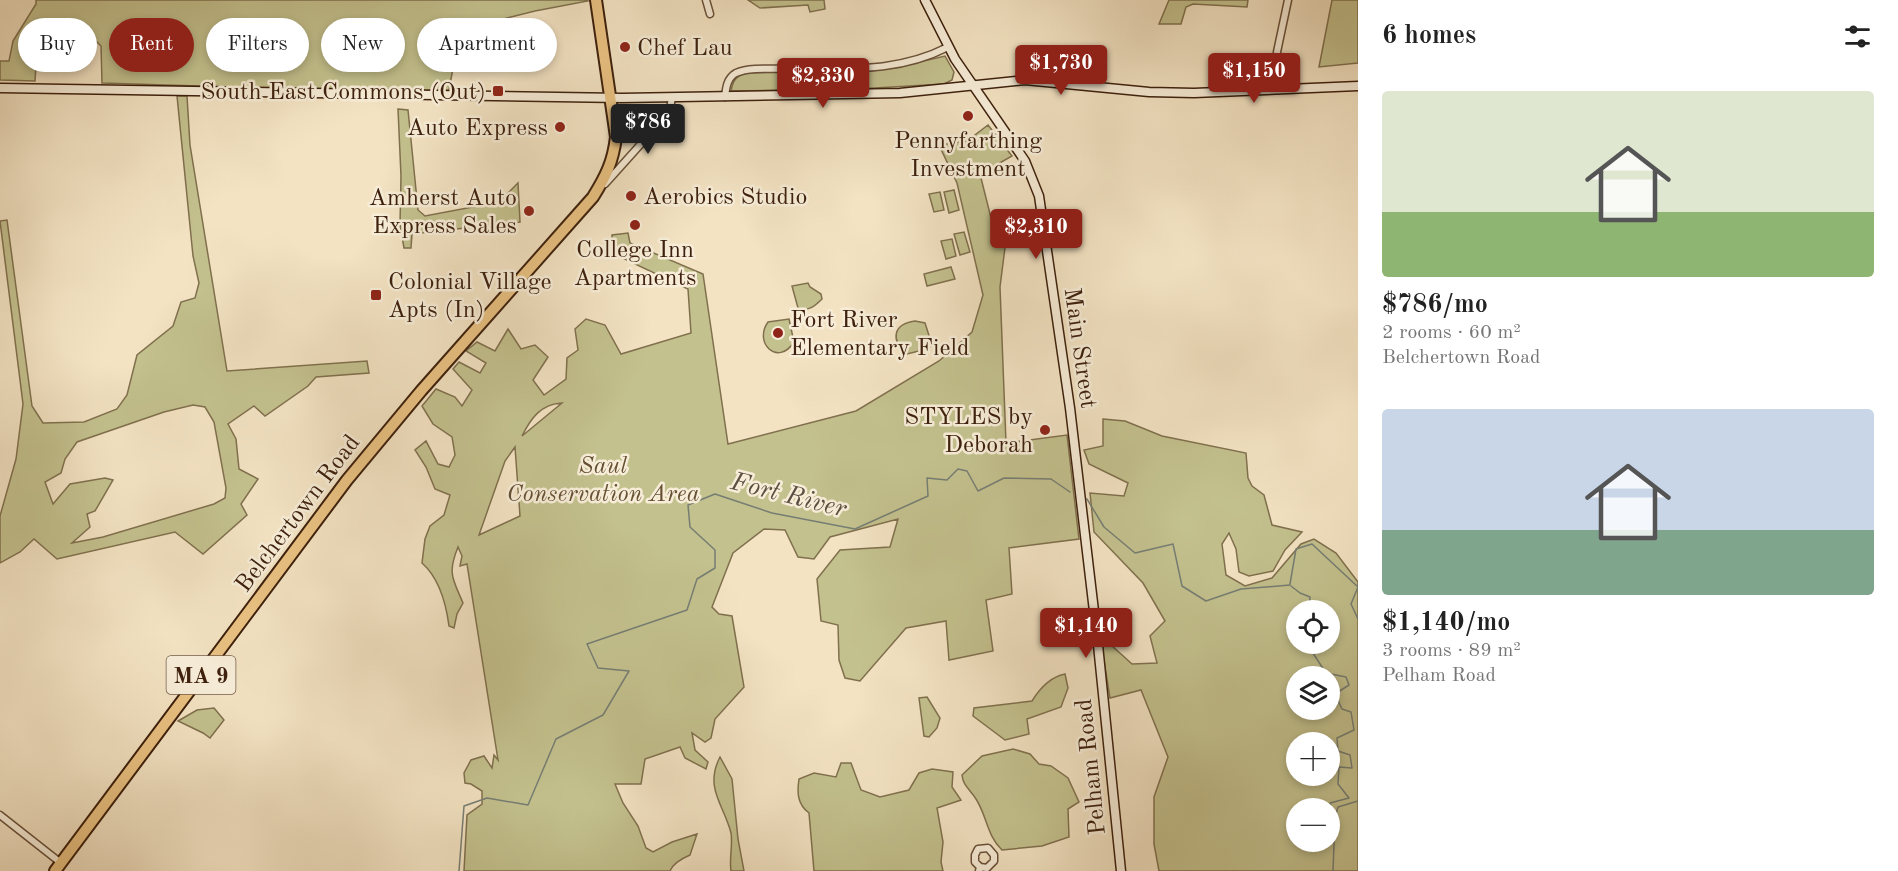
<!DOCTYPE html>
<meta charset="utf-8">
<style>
:root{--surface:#fff;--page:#f2f2f2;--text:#222;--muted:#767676;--accent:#8f2418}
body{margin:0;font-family:"Old Standard TT",serif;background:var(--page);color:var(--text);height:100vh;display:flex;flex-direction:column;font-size:22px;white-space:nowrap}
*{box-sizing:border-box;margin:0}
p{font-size:20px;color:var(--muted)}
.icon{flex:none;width:33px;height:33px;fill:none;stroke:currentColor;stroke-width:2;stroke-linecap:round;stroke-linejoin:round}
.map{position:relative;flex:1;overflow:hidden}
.drawer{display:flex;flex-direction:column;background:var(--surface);width:540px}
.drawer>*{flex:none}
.top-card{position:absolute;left:18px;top:18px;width:570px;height:54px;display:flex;gap:12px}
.buttons{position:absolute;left:1286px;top:600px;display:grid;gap:12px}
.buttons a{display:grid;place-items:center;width:54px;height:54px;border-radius:50%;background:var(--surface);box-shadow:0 3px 9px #0003;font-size:30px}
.price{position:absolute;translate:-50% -51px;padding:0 14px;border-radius:6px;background:var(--accent);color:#fff;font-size:20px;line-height:39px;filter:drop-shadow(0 2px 3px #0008)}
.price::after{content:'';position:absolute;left:50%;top:36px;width:18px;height:14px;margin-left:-9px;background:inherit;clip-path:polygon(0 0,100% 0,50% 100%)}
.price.active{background:#222;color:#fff}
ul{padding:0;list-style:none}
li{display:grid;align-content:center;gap:12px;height:318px;padding:0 24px}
li span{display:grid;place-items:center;height:186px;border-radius:6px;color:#555}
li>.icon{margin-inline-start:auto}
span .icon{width:108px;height:108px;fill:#fffc;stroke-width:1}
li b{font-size:26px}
h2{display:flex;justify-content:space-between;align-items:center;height:72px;padding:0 24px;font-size:26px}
.pill{padding:0 21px;border-radius:27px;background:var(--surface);box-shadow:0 3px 9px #0003;font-size:21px;line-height:54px}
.pill.active{background:var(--accent);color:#fff}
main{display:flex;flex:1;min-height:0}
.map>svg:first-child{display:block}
.green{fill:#c3c18e;stroke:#80704e;stroke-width:1.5;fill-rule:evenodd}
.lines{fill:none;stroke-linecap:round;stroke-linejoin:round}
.stream{stroke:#767e74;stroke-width:1.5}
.minor-casing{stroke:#6a513a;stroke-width:9}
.secondary-casing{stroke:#3d200d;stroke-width:11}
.trunk-casing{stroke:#3d200d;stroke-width:14}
.minor{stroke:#f7edd8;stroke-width:6}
.secondary{stroke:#f7edd8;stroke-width:8}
.trunk{stroke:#eac282;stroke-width:10}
.poi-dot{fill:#8f2418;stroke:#f7edd8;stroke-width:2}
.labels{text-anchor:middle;stroke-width:5;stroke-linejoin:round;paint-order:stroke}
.shield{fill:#f7edd8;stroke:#755e4a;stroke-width:1.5}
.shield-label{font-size:22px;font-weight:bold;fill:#3d200d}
.poi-label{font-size:24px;fill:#3d200d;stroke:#f7edd8;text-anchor:start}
.street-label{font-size:24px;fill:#3d200d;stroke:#f7edd8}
.park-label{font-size:24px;font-style:italic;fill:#655034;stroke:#f7edd8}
.water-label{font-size:26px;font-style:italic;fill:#5a4f40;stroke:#f7edd8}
</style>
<main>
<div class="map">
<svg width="1358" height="871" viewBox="0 0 1358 871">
<rect width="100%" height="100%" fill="#f3e3c3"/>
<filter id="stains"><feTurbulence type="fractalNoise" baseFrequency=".00333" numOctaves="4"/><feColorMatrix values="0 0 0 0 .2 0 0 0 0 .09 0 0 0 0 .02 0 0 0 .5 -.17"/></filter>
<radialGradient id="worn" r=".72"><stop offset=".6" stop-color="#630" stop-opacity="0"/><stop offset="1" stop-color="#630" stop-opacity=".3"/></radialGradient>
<g class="green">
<path d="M36,0H588V1L535,11L460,30L449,90L363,91L102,83L101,46L87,32L38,35L35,81L0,80V61H9L13,41L36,4Z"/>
<path d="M748,0H824L825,9L810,12L808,5L760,8Z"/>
<path d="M1169,0H1248L1247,7L1193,4L1186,7L1181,24H1159Z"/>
<path d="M1332,0H1358V63L1319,67Z"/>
<path d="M945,56L954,72L952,80L944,84L857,89L731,91C733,80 736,76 747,73L894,68Z"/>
<path d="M177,96H187L190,145L227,371L367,361L369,373L316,377L308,386L265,416L254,406L228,424L236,439L239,469L258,479L241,504L247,515L203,554L175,532L57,559L34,539L20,552L0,563V516L16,459L23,404L0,221L7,220L32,406L43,423L84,422L117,409L127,395L137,355L173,326L181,302L195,298L199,283L193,256ZM193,405L205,407L214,422L226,488L225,498L214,504L103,537L72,543L90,527L87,514L95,511L113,480L105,478L70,484L53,504L45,482L61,473L65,459L77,442L164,412Z"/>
<path d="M398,109L408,110L418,210L425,216L499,202L518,183L520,222L412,234L411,248H404L400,225L401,176Z"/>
<path d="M988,125L1012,156L980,174L991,218L1009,216L1000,287L1006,443L1067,435L1079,539L1009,548L1012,594L986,600L993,651L949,660L946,621L906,628L860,681L845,678L839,660L838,625L821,621L817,579L840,550L890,547L898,519L830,537L814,559L798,557L785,530L764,529L733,553L712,607L719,614L732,616L744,687L715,719L711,738L705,742L692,733L695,750L708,762L706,769L685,758L680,747L645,759L641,784H615L623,803L638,826L646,848L653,852L672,842L697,834L690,855C683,858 673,863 670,871H464L467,815L482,804V791L471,784L465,783L464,773L471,760L484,756L492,768L494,755L498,760L467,564L460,566L462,556L458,547C447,574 453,579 463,603L457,614L454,628L449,626C446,603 439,578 422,563L425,539L430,526L444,515L450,495L435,489L426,467L415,450L426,441L438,464L449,467L455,455L452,437L433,424L422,406L436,389L455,397L462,406L472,390L453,369L459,362L480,373L486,363L466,351L477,342L495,351L508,329L521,349L535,345L548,357L533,380L544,395L566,379L567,358L578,350L575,329L586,319L605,325L621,354L691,333L688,289L612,253V235L628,233L630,243L703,274L728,444L856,411L939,361L972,332L983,295L957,183L939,145L967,141ZM562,403L522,436C531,418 541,404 562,403ZM515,447L520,516L479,535L505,461Z"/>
<path d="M954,190L959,210L949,213L944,192Z"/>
<path d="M940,192L944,210L934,212L929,194Z"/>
<path d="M964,232L970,252L960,255L954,234Z"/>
<path d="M952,239L956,256L946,259L941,241Z"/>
<path d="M951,267L955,279L927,286L924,274Z"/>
<path d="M808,283L810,287L821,294L822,299C815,306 808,312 798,308L792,286Z"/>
<path d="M789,319L794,342C778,367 753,343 768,322Z"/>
<path d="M915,321L925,323L932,345L927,349L907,354C890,340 893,324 915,321Z"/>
<path d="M1103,419L1125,421L1162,436L1246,453L1248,478L1252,486L1264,495L1272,525L1302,532L1285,550L1273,571L1249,576L1239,572L1236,549L1229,533L1222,544L1226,575L1245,586L1272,578L1301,544L1314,539L1336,553L1358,582V871H1159L1154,844V797L1168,757L1141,690L1110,698L1100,635L1132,664L1157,663L1150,636L1165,621L1143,583L1094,532L1090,493L1124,496L1128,483L1089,464L1084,450L1103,446ZM1296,610H1329V644H1296ZM1296,676H1329V710H1296ZM1296,742H1329V776H1296ZM1296,808H1329V842H1296Z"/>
<path d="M1065,674L1068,688L1061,707L1027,719L1029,734L1005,740L973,716L974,708L1032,701C1040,688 1050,677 1065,674Z"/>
<path d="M927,697L940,718L937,728L929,737L924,736L919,698Z"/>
<path d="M214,708L224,720L210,738L203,733L178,721L197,710Z"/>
<path d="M1013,749L1030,754L1039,764L1051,766L1068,778L1079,802L1068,809L1069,837L1042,846L1002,850C987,836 987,816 976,799C970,789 963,786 962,775L982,756Z"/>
<path d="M720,757L732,779L738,839L744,871H731C729,859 733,845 731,833C724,805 704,788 720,757Z"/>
<path d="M841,763H851L861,790L880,797L909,790L919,773L932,769L953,772L952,787L961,800L937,808L943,842L941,862L943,871H814L809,813C797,804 797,792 799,779L814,773L836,777Z"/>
</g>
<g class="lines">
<g class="stream">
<path d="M1087,499L1104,527L1135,553L1173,544L1182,586L1206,601L1241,589L1290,585"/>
<path d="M1290,584L1296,549L1312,544L1358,587L1351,604L1358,619"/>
<path d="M1291,586L1300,593L1310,597L1309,610"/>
<path d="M1307,644L1326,673L1346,677L1349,685L1335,694L1342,709L1351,712L1354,730L1337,738L1338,751L1350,755L1352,768L1339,767L1338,784L1349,798L1330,803L1335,817"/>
<path d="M459,871L464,806L487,798L528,805L556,739L603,715L629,671L598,668L587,644L687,610L697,579L715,568V550L690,527L688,505L715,494L772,513L855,529L928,496L927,478L947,480L958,469L967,471L978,491L1004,478L1051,479L1070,492"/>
<path d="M1333,871L1335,817L1338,807L1358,801"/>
</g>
<defs>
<g id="minor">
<path d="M706,0L710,14"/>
<path d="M1278,90L1277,52L1288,0"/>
<path d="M725,97C726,88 727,78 736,73C749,67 771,69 786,69C844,68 895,74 948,47"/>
<path d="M605,184L666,116L670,108L672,98"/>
<path d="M0,815L61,863"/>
<path d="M979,871L980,867L975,862V855L978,849L988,848L994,855V861L987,868L980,867"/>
</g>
<g id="secondary">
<path d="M925,0L955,59L1025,161L1039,196L1070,408L1098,645L1121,871"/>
<path d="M0,88L622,98L900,93L1025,80L1149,92L1194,93L1358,86"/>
</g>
<path id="trunk" d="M55,871L347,480L421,391L593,197C606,176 613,162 616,137L596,0"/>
</defs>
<use href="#minor" class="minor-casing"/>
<use href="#secondary" class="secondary-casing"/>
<use href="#trunk" class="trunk-casing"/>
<use href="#minor" class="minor"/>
<use href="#secondary" class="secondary"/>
<use href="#trunk" class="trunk"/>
</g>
<g class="poi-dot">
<circle cx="625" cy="47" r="6"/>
<rect x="492" y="85" width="12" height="12" rx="3"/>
<circle cx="968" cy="116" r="6"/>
<circle cx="560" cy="127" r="6"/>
<circle cx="631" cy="196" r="6"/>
<circle cx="529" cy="211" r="6"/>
<circle cx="635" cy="225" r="6"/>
<rect x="370" y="289" width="12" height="12" rx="3"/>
<circle cx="778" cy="333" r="6"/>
<circle cx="1045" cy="430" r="6"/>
</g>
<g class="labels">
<rect class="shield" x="166.5" y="656" width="69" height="38" rx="4.5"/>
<g class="shield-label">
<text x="201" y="683">MA 9</text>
</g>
<g class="poi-label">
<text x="637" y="55">Chef Lau</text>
<text x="486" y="99" text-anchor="end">South East Commons (Out)</text>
<text x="548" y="135" text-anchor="end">Auto Express</text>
<text x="968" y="148" text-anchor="middle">Pennyfarthing<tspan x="968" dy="28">Investment</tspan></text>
<text x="643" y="204">Aerobics Studio</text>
<text x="517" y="205" text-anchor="end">Amherst Auto<tspan x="517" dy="28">Express Sales</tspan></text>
<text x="635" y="257" text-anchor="middle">College Inn<tspan x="635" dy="28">Apartments</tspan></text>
<text x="388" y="289">Colonial Village<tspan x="388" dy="28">Apts (In)</tspan></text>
<text x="790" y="327">Fort River<tspan x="790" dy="28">Elementary Field</tspan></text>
<text x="1033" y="424" text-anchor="end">STYLES by<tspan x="1033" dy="28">Deborah</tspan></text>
</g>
<g class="street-label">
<text transform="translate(1081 348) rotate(82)" y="8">Main Street</text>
<text transform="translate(297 513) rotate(-53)" y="8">Belchertown Road</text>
<text transform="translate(1090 767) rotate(-96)" y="8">Pelham Road</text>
</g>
<g class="park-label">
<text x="603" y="473">Saul<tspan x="603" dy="28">Conservation Area</tspan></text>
</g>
<g class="water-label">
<text transform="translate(789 494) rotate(14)" y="9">Fort River</text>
</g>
</g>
<rect width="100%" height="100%" filter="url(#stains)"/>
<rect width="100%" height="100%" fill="url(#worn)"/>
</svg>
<div class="buttons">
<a><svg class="icon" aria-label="locate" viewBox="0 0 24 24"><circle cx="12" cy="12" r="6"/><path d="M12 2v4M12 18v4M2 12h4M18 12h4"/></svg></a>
<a><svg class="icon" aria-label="layers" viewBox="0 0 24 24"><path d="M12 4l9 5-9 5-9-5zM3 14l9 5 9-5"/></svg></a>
<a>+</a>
<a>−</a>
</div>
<b class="price" style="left:1061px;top:96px">$1,730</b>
<b class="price" style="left:1254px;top:104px">$1,150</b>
<b class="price" style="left:823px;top:109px">$2,330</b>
<b class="price active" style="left:648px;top:155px">$786</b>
<b class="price" style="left:1036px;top:260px">$2,310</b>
<b class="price" style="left:1086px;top:659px">$1,140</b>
<div class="top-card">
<a class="pill">Buy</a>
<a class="pill active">Rent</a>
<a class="pill">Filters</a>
<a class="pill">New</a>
<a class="pill">Apartment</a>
</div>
</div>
<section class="drawer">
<h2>6 homes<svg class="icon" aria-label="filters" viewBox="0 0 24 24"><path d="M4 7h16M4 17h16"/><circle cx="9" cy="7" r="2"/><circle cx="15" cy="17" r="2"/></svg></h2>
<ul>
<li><span style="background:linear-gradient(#dfe7d0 65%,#8fb573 0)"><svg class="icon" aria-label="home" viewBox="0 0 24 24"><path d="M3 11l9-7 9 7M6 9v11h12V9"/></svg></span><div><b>$786/mo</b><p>2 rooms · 60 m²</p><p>Belchertown Road</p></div></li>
<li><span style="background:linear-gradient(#c9d6e8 65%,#7fa58c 0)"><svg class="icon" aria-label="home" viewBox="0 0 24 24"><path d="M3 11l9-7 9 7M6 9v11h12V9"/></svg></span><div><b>$1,140/mo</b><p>3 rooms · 89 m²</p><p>Pelham Road</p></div></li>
</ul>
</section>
</main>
